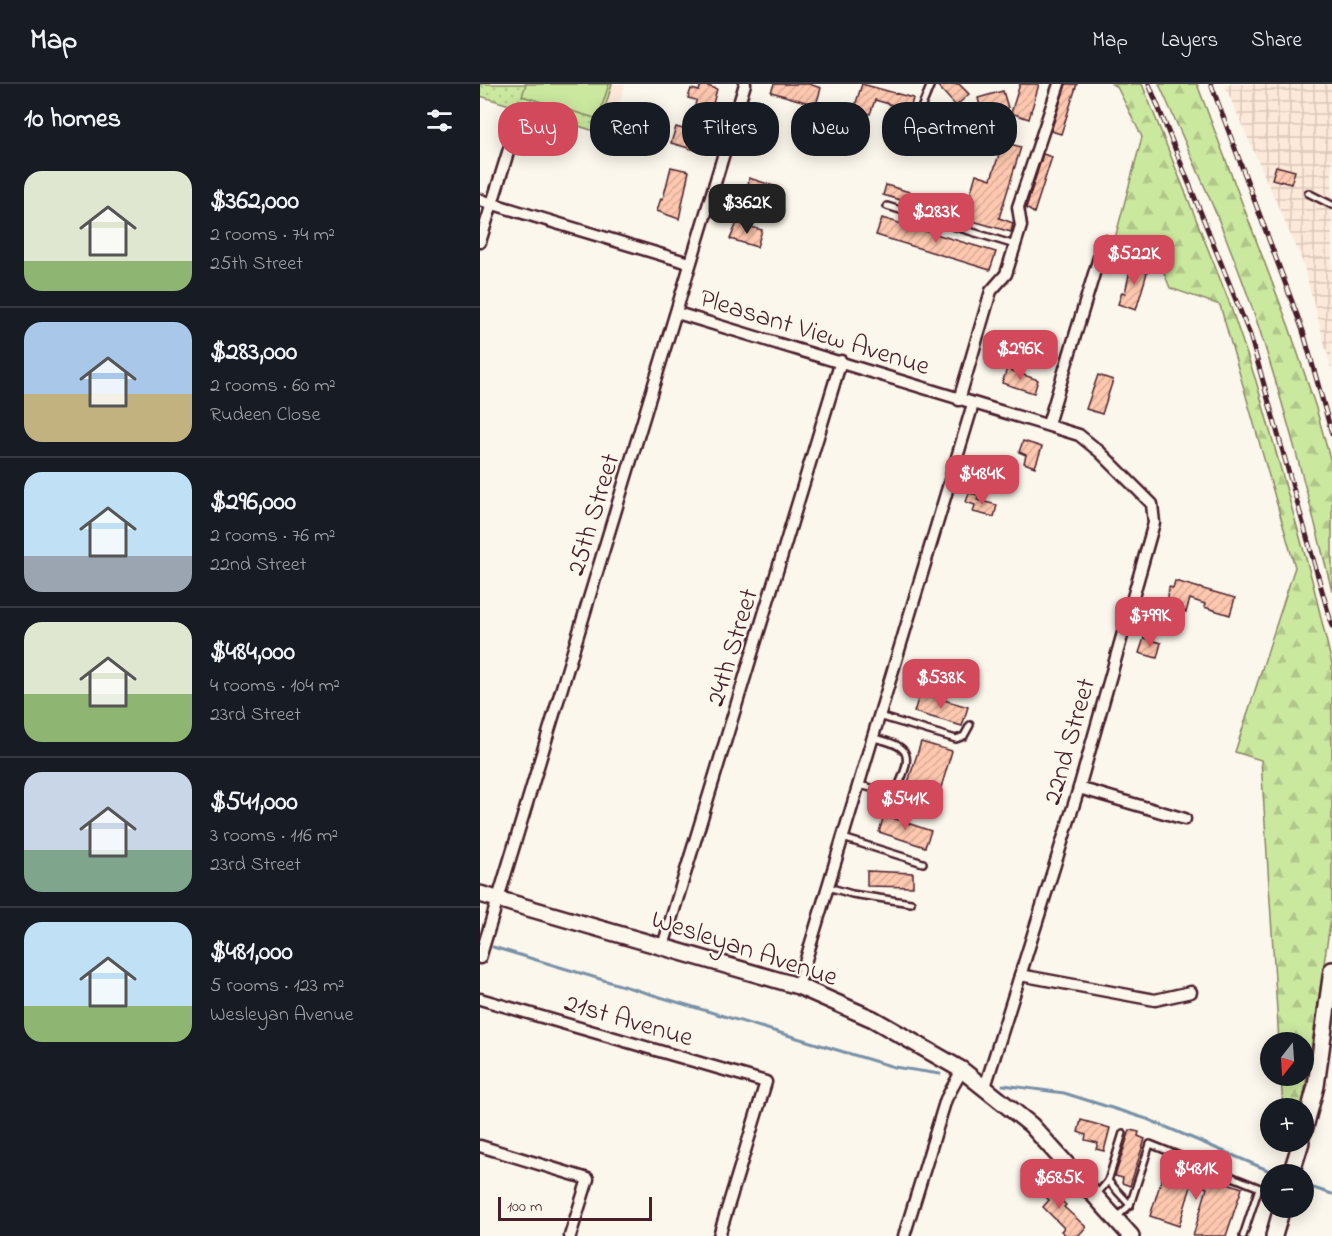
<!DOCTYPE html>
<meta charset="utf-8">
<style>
:root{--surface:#171b24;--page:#20242c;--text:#f1f3f6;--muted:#9ea1a6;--line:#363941;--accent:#d1495b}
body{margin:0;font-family:"Indie Flower",sans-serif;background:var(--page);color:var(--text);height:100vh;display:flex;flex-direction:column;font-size:22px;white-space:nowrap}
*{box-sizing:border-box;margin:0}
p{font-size:20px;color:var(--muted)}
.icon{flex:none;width:33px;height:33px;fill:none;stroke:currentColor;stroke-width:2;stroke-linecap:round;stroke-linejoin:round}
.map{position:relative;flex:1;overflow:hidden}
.sheet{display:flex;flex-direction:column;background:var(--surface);width:480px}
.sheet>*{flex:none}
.guide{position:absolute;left:18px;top:18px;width:570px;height:54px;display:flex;gap:12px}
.needle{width:39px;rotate:197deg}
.controls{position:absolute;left:780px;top:948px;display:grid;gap:12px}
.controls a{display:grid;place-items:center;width:54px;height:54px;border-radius:50%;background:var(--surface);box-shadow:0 3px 15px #0003;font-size:30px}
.scale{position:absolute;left:18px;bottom:15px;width:154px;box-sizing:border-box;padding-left:6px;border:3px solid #4a1f2b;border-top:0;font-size:16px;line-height:21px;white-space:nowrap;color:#4a1f2b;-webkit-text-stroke:4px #fbf7ec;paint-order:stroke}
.price{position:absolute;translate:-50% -51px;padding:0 14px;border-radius:12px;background:var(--accent);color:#fff;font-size:20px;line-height:39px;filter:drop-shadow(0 2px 3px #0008)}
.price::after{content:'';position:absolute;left:50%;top:36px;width:18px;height:14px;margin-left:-9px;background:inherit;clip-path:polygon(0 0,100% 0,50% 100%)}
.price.active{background:#222;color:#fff}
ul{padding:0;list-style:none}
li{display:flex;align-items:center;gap:18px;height:150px;padding:0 24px}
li+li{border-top:2px solid var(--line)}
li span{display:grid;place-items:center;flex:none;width:168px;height:120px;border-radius:18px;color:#555}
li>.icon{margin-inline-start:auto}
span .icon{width:72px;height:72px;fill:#fffc;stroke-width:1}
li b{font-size:26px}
h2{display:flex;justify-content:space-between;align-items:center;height:72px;padding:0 24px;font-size:26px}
.chip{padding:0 21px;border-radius:24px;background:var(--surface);box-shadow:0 3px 15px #0003;font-size:21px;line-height:54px}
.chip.active{background:var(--accent);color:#fff}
header{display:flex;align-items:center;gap:36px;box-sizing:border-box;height:84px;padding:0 30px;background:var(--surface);border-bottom:2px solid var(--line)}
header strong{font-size:28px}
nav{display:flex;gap:33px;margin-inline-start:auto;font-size:21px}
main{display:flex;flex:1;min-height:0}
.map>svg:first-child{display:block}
.built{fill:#fce9da}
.industrial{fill:url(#industrial-grid)}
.grass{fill:url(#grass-dots);stroke:#8a8465;stroke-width:1.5}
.forest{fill:url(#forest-firs);stroke:#8a8465;stroke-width:1.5}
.garden{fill:#cbe89f;stroke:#8a8465;stroke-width:1.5}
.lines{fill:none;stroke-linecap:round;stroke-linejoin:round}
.stream{stroke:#7890a7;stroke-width:3}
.building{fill:url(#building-hatch);stroke:#4a1f2b;stroke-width:1.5}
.lane-casing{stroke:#4a1f2b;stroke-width:10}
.street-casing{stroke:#4a1f2b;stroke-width:15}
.secondary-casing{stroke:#4a1f2b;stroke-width:20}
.lane{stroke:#fbf7ec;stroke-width:5}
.street{stroke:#fbf7ec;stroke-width:10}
.secondary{stroke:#fbf7ec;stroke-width:15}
.rail-casing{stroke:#4a1f2b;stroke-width:5}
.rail{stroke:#fbf7ec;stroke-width:3;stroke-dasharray:9;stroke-linecap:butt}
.labels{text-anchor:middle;stroke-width:4.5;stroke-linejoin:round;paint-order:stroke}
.street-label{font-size:27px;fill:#4a1f2b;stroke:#fbf7ec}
</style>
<header>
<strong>Map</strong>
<nav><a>Map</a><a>Layers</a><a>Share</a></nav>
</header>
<main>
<section class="sheet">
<h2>10 homes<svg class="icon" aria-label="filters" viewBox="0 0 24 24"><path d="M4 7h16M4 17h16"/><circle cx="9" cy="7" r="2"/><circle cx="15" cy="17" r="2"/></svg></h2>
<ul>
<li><span style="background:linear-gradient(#dfe7d0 75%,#8fb573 0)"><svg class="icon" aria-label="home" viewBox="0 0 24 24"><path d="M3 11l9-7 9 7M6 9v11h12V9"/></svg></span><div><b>$362,000</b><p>2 rooms · 74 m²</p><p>25th Street</p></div></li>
<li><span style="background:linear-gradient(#a9c7e8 60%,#c2b280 0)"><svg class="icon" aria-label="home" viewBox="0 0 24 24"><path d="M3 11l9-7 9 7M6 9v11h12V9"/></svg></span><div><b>$283,000</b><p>2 rooms · 60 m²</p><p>Rudeen Close</p></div></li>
<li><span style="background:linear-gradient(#bfe0f5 70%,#9aa5b1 0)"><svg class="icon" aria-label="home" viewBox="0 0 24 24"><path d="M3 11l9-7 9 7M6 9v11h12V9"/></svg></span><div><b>$296,000</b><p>2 rooms · 76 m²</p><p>22nd Street</p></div></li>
<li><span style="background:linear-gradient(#dfe7d0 60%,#8fb573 0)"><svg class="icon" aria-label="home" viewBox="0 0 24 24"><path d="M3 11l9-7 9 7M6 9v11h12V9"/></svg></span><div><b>$484,000</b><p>4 rooms · 104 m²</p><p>23rd Street</p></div></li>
<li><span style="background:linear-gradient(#c9d6e8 65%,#7fa58c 0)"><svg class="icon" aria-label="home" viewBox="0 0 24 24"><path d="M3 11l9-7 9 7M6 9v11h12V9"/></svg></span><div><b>$541,000</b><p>3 rooms · 116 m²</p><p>23rd Street</p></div></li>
<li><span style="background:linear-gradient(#bfe0f5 70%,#8fb573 0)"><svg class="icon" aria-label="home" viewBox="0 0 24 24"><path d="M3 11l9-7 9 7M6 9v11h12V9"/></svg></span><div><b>$481,000</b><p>5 rooms · 123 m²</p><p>Wesleyan Avenue</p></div></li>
</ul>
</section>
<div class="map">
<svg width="852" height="1152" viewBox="0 0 852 1152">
<defs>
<pattern id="industrial-grid" width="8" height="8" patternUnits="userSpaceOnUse" patternTransform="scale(1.5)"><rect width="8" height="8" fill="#fce9da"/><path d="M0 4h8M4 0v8" fill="none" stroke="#dac7bb"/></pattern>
<pattern id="grass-dots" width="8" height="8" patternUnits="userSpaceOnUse" patternTransform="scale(1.5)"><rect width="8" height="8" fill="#cbe89f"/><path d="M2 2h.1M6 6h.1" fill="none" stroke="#b0c789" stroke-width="1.8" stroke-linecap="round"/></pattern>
<pattern id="forest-firs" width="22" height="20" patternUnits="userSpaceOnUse" patternTransform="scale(1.5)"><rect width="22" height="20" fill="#cbe89f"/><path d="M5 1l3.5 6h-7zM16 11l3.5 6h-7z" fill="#b0c789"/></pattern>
<pattern id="building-hatch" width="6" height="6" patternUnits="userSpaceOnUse" patternTransform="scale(1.5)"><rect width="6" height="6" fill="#fdc8af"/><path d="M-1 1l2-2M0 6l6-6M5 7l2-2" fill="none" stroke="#daab97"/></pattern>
</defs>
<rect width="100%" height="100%" fill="#fbf7ec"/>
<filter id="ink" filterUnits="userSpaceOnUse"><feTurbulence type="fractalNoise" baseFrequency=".0167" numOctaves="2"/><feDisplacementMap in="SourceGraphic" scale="12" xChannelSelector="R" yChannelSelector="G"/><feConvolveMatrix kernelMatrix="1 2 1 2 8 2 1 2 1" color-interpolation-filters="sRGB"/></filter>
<g filter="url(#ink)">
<path class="built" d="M0,0H145L130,53L0,13Z"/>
<path class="industrial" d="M744,0H852V287L823,179Z"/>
<path class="grass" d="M0,0H132L118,48L0,12Z"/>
<g class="forest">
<path d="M632,0H662L748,215L776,297L832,496L852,580V827L822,1024H803L801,992H824V958H799L781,676L755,668L815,483L740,221L690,204L678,174L634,158L662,53L637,3Z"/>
<path d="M679,0H717L809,243L836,324L852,382V507C830,418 807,331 779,244C752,161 715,80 679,0Z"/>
</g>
<path class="garden" d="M46,0H129L118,35L42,12Z"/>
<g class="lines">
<g class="stream">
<path d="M13,863L414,983L460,990"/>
<path d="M523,1001L584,1009L667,1035L797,1090"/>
<path d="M827,1102L852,1110"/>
</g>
</g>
<g class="building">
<path d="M221,0L237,5L231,27L215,23L216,16L208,14L211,5L219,7Z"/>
<path d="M294,0H329L341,4L336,21L291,8Z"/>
<path d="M382,0L433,14L430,26L395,16L390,30L374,25Z"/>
<path d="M456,0H479L489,10L476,22Z"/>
<path d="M540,0H559L549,35L531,29Z"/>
<path d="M586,0H597L581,50L571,47Z"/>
<path d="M523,7L528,24L502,30L498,14Z"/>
<path d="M459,23L509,39L501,64L484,59L489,45L455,35Z"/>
<path d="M196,43L224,51L219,67L191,59Z"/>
<path d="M523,58L541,63L519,134L533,139L531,148L403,111L406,101L486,125L496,90L511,95Z"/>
<path d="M563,70L572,73L554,129L546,124Z"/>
<path d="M796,82L815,87L811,100L792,95Z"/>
<path d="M191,83L209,87L199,135L177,127L181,114L183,115Z"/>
<path d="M269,94L297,103L291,119L267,111Z"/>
<path d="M402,134L516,168L510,186L396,151Z"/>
<path d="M257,139L282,146L277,163L250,155Z"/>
<path d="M652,177L669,182L656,226L638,220L642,208L645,209Z"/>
<path d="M527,285L558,296L554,309L522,299Z"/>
<path d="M618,291L633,296L622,330L606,325Z"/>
<path d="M543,357L562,363L555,383L544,379L546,371L539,368Z"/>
<path d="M489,409L499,411L497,416L517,421L514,433L493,428L495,421L486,418Z"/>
<path d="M695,497L755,514L750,531L724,523L725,520L710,515L706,528L687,522L689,503L693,504Z"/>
<path d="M664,554L681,559L677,574L659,569Z"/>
<path d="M440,609L488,623L482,642L434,628Z"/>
<path d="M441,658L472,667L454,727L422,717Z"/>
<path d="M404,731L451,747L445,763L399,748Z"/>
<path d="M387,787L433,789V803L387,802Z"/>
<path d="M601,1036L630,1044L624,1067L616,1065L618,1059L605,1056L606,1051L598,1048Z"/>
<path d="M650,1046L659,1048L658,1052L665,1055L650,1102L642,1099L643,1094L635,1092Z"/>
<path d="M687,1078L762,1104L746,1152H713L727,1104L712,1099L699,1142L670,1132Z"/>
<path d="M559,1092L571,1103L569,1105L586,1121L584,1123L606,1143L598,1152H587L581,1147L584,1144L563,1123L569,1116L552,1101Z"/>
</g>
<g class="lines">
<defs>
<g id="lane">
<path d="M413,26L471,46"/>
<path d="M437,34L451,0"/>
<path d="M828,109L852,121"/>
<path d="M407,122L535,161"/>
<path d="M399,632L476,655L484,652L490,641"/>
<path d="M379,701L407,708L416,707C433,671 432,662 393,654"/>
<path d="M363,754L443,779"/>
<path d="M348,803L372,810L431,819"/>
<path d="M628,1097L643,1049"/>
<path d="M617,1110L628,1097L650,1121"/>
<path d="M637,1133L650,1121L670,1060L790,1108"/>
<path d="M763,1152L779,1104"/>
</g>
<g id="street">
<path d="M0,116L209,179"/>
<path d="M0,158L34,49"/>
<path d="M197,229L599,351L620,368L672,420L674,439L599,704L505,1003"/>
<path d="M479,316L511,207L526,190L541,142L538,123L579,0"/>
<path d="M568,340L624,157"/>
<path d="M599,704L705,735"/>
<path d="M183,862L361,277"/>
<path d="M0,874L265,0"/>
<path d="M540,891L675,916L711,908"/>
<path d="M318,902L493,320"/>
<path d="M0,915L286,998L239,1152"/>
<path d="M0,1062L108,1095L90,1152"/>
<path d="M424,1152L466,1015L482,986"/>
</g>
<g id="secondary">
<path d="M0,810L318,902L393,935L482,986L551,1041L651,1152"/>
<path d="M824,1047L836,1002L852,886"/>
<path d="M811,1090L821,1058"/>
<path d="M794,1152L802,1124"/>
</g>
</defs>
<use href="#lane" class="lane-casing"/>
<use href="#street" class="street-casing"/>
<use href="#secondary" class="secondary-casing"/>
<use href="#lane" class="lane"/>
<use href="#street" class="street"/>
<use href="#secondary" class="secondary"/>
<defs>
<g id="rail">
<path d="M669,0L770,251L852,542"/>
<path d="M731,0L823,247L852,350"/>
</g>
</defs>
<use href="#rail" class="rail-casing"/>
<use href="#rail" class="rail"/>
</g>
</g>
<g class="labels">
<g class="street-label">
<text transform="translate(335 247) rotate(17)" y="9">Pleasant View Avenue</text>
<text transform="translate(112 430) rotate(-73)" y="9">25th Street</text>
<text transform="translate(251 563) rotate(-73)" y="9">24th Street</text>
<text transform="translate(588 657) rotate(-74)" y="9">22nd Street</text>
<text transform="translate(265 863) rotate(18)" y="9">Wesleyan Avenue</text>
<text transform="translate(149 935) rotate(16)" y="9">21st Avenue</text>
</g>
</g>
</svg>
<div class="controls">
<a><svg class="needle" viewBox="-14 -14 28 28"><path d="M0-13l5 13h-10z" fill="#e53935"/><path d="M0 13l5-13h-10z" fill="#9ea1a6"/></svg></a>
<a>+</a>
<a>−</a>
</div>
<div class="scale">100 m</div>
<b class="price active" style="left:267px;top:151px">$362K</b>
<b class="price" style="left:456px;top:160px">$283K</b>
<b class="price" style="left:654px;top:202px">$522K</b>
<b class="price" style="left:540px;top:297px">$296K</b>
<b class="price" style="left:502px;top:422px">$484K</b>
<b class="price" style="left:670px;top:564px">$799K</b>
<b class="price" style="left:461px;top:626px">$538K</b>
<b class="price" style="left:425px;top:747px">$541K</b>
<b class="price" style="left:716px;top:1117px">$481K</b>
<b class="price" style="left:579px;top:1126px">$685K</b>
<div class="guide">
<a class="chip active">Buy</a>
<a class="chip">Rent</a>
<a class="chip">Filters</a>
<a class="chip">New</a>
<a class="chip">Apartment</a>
</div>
</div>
</main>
